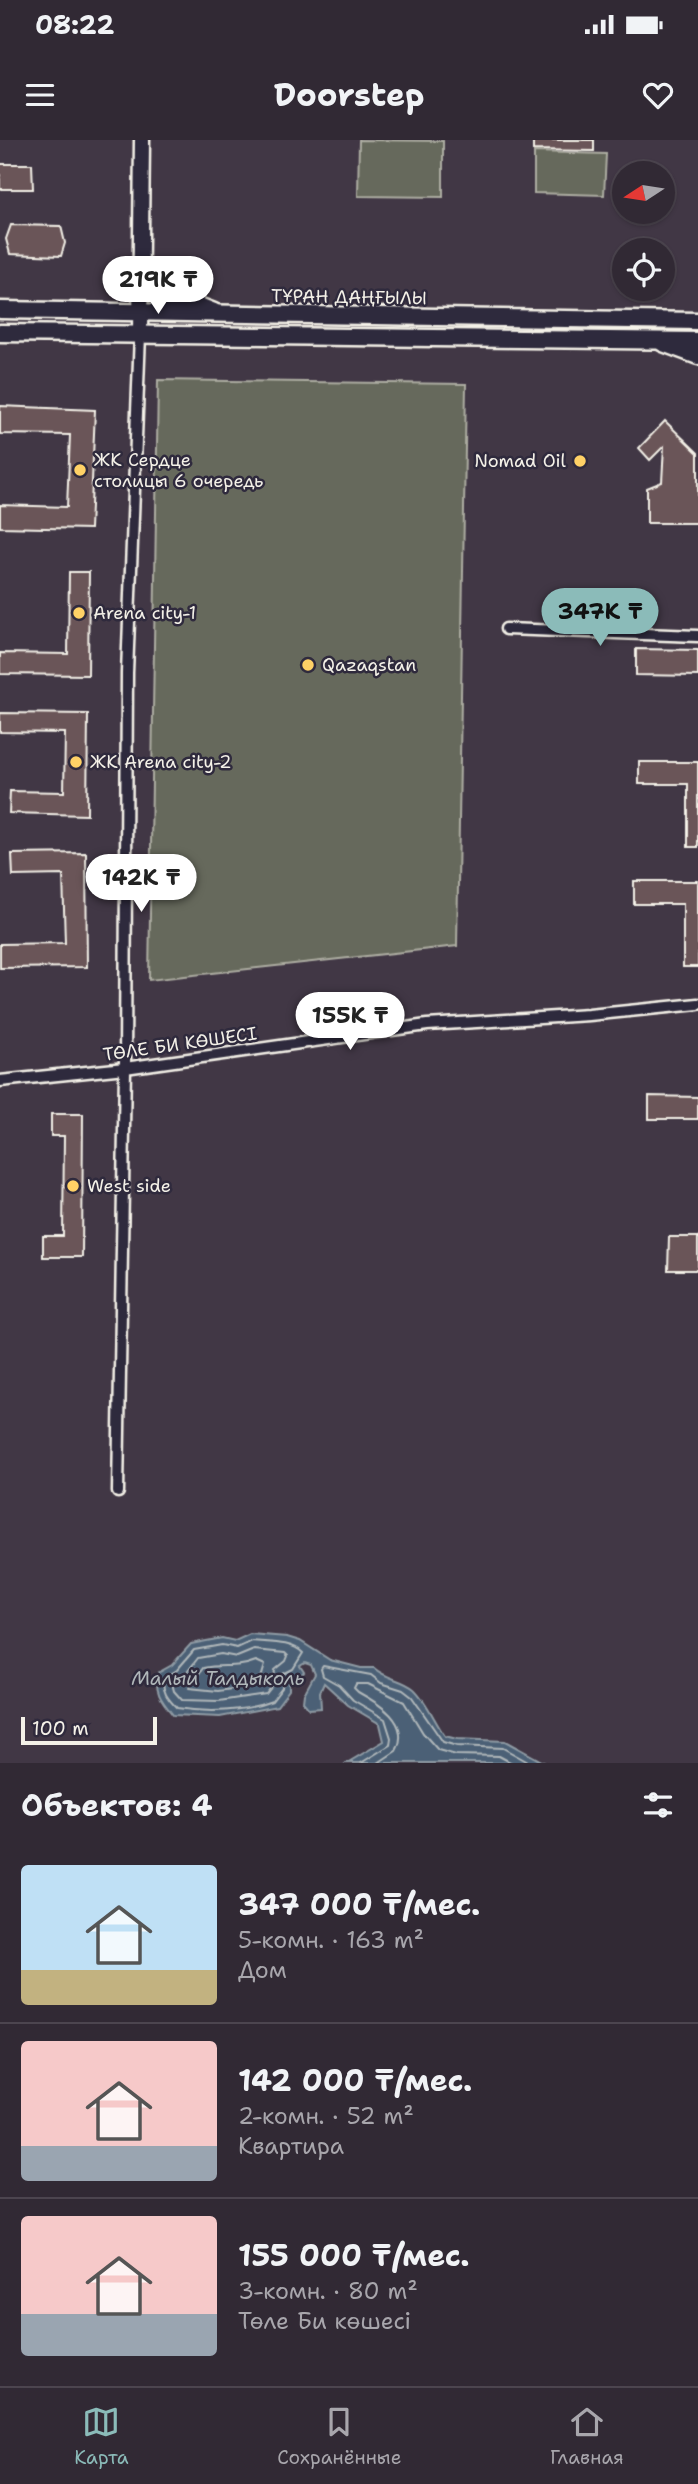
<!DOCTYPE html>
<html lang="ru">
<meta charset="utf-8">
<style>
:root{--surface:#312934;--page:#39313c;--text:#f1f3f6;--muted:#a8a6ac;--line:#4c454f;--accent:#8bbbb9}
body{margin:0;font-family:"Shantell Sans",sans-serif;background:var(--page);color:var(--text);height:100vh;display:flex;flex-direction:column;font-size:26px;white-space:nowrap}
*{box-sizing:border-box;margin:0}
p{font-size:23px;color:var(--muted)}
.icon{flex:none;width:38px;height:38px;fill:none;stroke:currentColor;stroke-width:2;stroke-linecap:round;stroke-linejoin:round}
.map{position:relative;height:1623px;overflow:hidden}
.side{display:flex;flex-direction:column;background:var(--surface);flex:1}
.side>*{flex:none}
.needle{width:46px;rotate:258deg}
.tools{position:absolute;left:612px;top:21px;display:grid;gap:14px}
.tools a{display:grid;place-items:center;width:63px;height:63px;border-radius:50%;background:var(--surface);box-shadow:0 2px 5px #0004,0 0 0 2px var(--line);font-size:35px}
.scale{position:absolute;left:21px;bottom:18px;width:136px;box-sizing:border-box;padding-left:7px;border:4px solid #f4f1e8;border-top:0;font-size:19px;line-height:24px;white-space:nowrap;color:#f4f1e8;-webkit-text-stroke:5px #2f2a3d;paint-order:stroke}
.price{position:absolute;translate:-50% -60px;padding:0 16px;border-radius:24px;background:#fff;color:#222;font-size:23px;line-height:46px;filter:drop-shadow(0 2px 4px #0008)}
.price::after{content:'';position:absolute;left:50%;top:42px;width:21px;height:16px;margin-left:-10px;background:inherit;clip-path:polygon(0 0,100% 0,50% 100%)}
.price.selected{background:var(--accent);color:#111}
ul{padding:0;list-style:none}
li{display:flex;align-items:center;gap:21px;height:175px;padding:0 21px}
li+li{border-top:2px solid var(--line)}
li span{display:grid;place-items:center;flex:none;width:196px;height:140px;border-radius:7px;color:#555}
li>.icon{margin-inline-start:auto}
span .icon{width:84px;height:84px;fill:#fffc;stroke-width:1}
li b{font-size:30px}
h2{display:flex;justify-content:space-between;align-items:center;height:84px;padding:0 21px;font-size:30px}
.status{display:flex;justify-content:space-between;align-items:center;height:49px;padding:0 35px;background:var(--surface);direction:ltr}
.status svg{height:19px;fill:currentColor}
header{display:flex;justify-content:space-between;align-items:center;height:91px;padding:0 21px;background:var(--surface);font-size:32px;font-weight:700}
.menu{display:flex;justify-content:space-around;align-items:center;height:98px;border-top:2px solid var(--line);background:var(--surface);font-size:19px;color:var(--muted)}
.menu a{display:grid;justify-items:center;gap:4px}
.menu .selected{color:var(--accent)}
.map>svg:first-child{display:block}
.green{fill:#66695b;stroke:#adada2;stroke-width:2}
.water{fill:#4b6176;stroke:#8f9ba4;stroke-width:2}
.lines{fill:none;stroke-linecap:round;stroke-linejoin:round}
.shore{stroke:#b0b7ba;stroke-width:2}
.building{fill:#6a5559;stroke:#f4f1e8;stroke-width:2}
.street-casing{stroke:#f4f1e8;stroke-width:15}
.secondary-casing{stroke:#f4f1e8;stroke-width:19}
.primary-casing{stroke:#f4f1e8;stroke-width:21}
.street{stroke:#2f2a3d;stroke-width:10}
.secondary{stroke:#2f2a3d;stroke-width:14}
.primary{stroke:#2f2a3d;stroke-width:16}
.poi-dot{fill:#ffd166;stroke:#2f2a3d;stroke-width:2.5}
.labels{text-anchor:middle;stroke-width:5;stroke-linejoin:round;paint-order:stroke}
.street-label{font-size:18px;fill:#f4f1e8;stroke:#2f2a3d}
.poi-label{font-size:18px;fill:#f4f1e8;stroke:#2f2a3d;text-anchor:start}
.water-label{font-size:19px;font-style:italic;fill:#b0b7ba;stroke:#2f2a3d}
</style>
<div class="status"><b>08:22</b><svg viewBox="0 0 49 12"><path d="M0 12V9h3v3zM5 12V6h3v6zM10 12V3h3v9zM15 12V0h3v12zM26 1h20v11H26zM47 4h2v5h-2z"/></svg></div>
<header><svg class="icon" aria-label="menu" viewBox="0 0 24 24"><path d="M4 6h16M4 12h16M4 18h16"/></svg>Doorstep<svg class="icon" aria-label="heart" viewBox="0 0 24 24"><path d="M12 20l-8-8c-3-5 5-10 8-4 3-6 11-1 8 4z"/></svg></header>
<div class="map">
<svg width="698" height="1623" viewBox="0 0 698 1623">
<rect width="100%" height="100%" fill="#413745"/>
<filter id="ink" filterUnits="userSpaceOnUse"><feTurbulence type="fractalNoise" baseFrequency=".0143" numOctaves="2"/><feDisplacementMap in="SourceGraphic" scale="14" xChannelSelector="R" yChannelSelector="G"/><feConvolveMatrix kernelMatrix="1 2 1 2 8 2 1 2 1" color-interpolation-filters="sRGB"/></filter>
<g filter="url(#ink)">
<g class="green">
<path d="M359,0L443,1V57L358,56Z"/>
<path d="M534,12L606,14L604,55L534,53Z"/>
<path d="M158,240L466,244L457,806L149,840Z"/>
</g>
<path class="water" d="M250,1494L287,1497L300,1501L330,1520L361,1528H374C386,1539 402,1539 414,1549C426,1560 435,1582 445,1596L457,1599L505,1601L545,1623H347L384,1601L380,1584L348,1565L324,1543L320,1552L321,1568L309,1569L303,1562L304,1554L315,1534L311,1525L305,1523L300,1526L304,1532L300,1536L289,1537V1550L277,1566L220,1577L173,1575C161,1560 154,1552 158,1533L172,1525L191,1504L222,1498L235,1501Z"/>
<g class="lines">
<g class="shore">
<path d="M252,1501C268,1503 291,1501 303,1513L293,1529L283,1534L282,1548L272,1561C244,1572 207,1573 177,1568C168,1559 161,1551 164,1538L177,1530L194,1510L222,1505L237,1508Z"/>
<path d="M254,1510L285,1513L288,1516L286,1521L275,1530L273,1545L266,1554L219,1561L182,1560L174,1551L172,1543L184,1536L198,1518L221,1514L237,1517Z"/>
<path d="M256,1521L265,1525L259,1545L218,1551L189,1548L203,1528C223,1524 236,1529 256,1521Z"/>
<path d="M361,1623L390,1605L391,1598L385,1579L353,1560L339,1545L323,1536L321,1529L323,1526L371,1535L381,1543L403,1550L412,1557L443,1602L457,1606L503,1608L530,1623"/>
<path d="M378,1623L396,1611C412,1582 378,1563 358,1552L354,1548L356,1544H368L404,1562L423,1593L438,1610L456,1615L499,1616L512,1623"/>
</g>
</g>
<g class="building">
<path d="M533,0H594V11L533,10Z"/>
<path d="M0,24H32L33,49H0Z"/>
<path d="M11,85L61,86L65,103L61,116L10,114L6,99Z"/>
<path d="M0,266L95,270L90,389L0,387V365L67,367L70,295L0,294Z"/>
<path d="M665,281L698,313V383H647V348L662,342L664,306L650,320L639,308Z"/>
<path d="M69,432H89L88,535L0,534V513L68,514Z"/>
<path d="M636,509L698,510V536L636,535Z"/>
<path d="M0,573L88,574L87,675L9,673L10,651L64,652L65,593L0,592Z"/>
<path d="M639,622H698V707H688V644H639Z"/>
<path d="M86,713L87,827L0,828V804L65,803L63,735L13,736L12,714Z"/>
<path d="M634,741H698V827H683V764H634Z"/>
<path d="M649,956L698,957V979H649Z"/>
<path d="M51,974H83L82,1117H43V1096H63L64,996H51Z"/>
<path d="M669,1097H698V1130H668Z"/>
</g>
<g class="lines">
<defs>
<g id="street">
<path d="M506,489L698,496"/>
<path d="M0,941L125,928L427,885L589,875L698,864"/>
<path d="M118,1352L125,928L127,533L140,194"/>
</g>
<path id="secondary" d="M140,194L142,0"/>
<g id="primary">
<path d="M141,128L163,152L214,172"/>
<path d="M0,170L698,181"/>
<path d="M0,193L698,201"/>
<path d="M663,203L698,216"/>
</g>
</defs>
<use href="#street" class="street-casing"/>
<use href="#secondary" class="secondary-casing"/>
<use href="#primary" class="primary-casing"/>
<use href="#street" class="street"/>
<use href="#secondary" class="secondary"/>
<use href="#primary" class="primary"/>
</g>
</g>
<g class="poi-dot">
<circle cx="580" cy="321" r="7"/>
<circle cx="80" cy="330" r="7"/>
<circle cx="79" cy="473" r="7"/>
<circle cx="308" cy="525" r="7"/>
<circle cx="76" cy="622" r="7"/>
<circle cx="73" cy="1046" r="7"/>
</g>
<g class="labels">
<g class="street-label">
<text transform="translate(349 157) rotate(1)" y="6">ТҰРАН ДАҢҒЫЛЫ</text>
<text transform="translate(180 904) rotate(-8)" y="6">ТӨЛЕ БИ КӨШЕСІ</text>
</g>
<g class="poi-label">
<text x="94" y="326">ЖК Сердце<tspan x="94" dy="21">столицы 6 очередь</tspan></text>
<text x="566" y="327" text-anchor="end">Nomad Oil</text>
<text x="93" y="479">Arena city-1</text>
<text x="322" y="531">Qazaqstan</text>
<text x="90" y="628">ЖК Arena city-2</text>
<text x="87" y="1052">West side</text>
</g>
<g class="water-label">
<text x="218" y="1545">Малый Талдыколь</text>
</g>
</g>
</svg>
<div class="tools">
<a><svg class="needle" viewBox="-14 -14 28 28"><path d="M0-13l5 13h-10z" fill="#e53935"/><path d="M0 13l5-13h-10z" fill="#a8a6ac"/></svg></a>
<a><svg class="icon" aria-label="locate" viewBox="0 0 24 24"><circle cx="12" cy="12" r="6"/><path d="M12 2v4M12 18v4M2 12h4M18 12h4"/></svg></a>
</div>
<div class="scale">100 m</div>
<b class="price" style="left:158px;top:176px">219K ₸</b>
<b class="price selected" style="left:600px;top:508px">347K ₸</b>
<b class="price" style="left:141px;top:774px">142K ₸</b>
<b class="price" style="left:350px;top:912px">155K ₸</b>
</div>
<section class="side">
<h2>Объектов: 4<svg class="icon" aria-label="filters" viewBox="0 0 24 24"><path d="M4 7h16M4 17h16"/><circle cx="9" cy="7" r="2"/><circle cx="15" cy="17" r="2"/></svg></h2>
<ul>
<li><span style="background:linear-gradient(#bfe0f5 75%,#c2b280 0)"><svg class="icon" aria-label="home" viewBox="0 0 24 24"><path d="M3 11l9-7 9 7M6 9v11h12V9"/></svg></span><div><b>347 000 ₸/мес.</b><p>5-комн. · 163 m²</p><p>Дом</p></div></li>
<li><span style="background:linear-gradient(#f6c9c9 75%,#9aa5b1 0)"><svg class="icon" aria-label="home" viewBox="0 0 24 24"><path d="M3 11l9-7 9 7M6 9v11h12V9"/></svg></span><div><b>142 000 ₸/мес.</b><p>2-комн. · 52 m²</p><p>Квартира</p></div></li>
<li><span style="background:linear-gradient(#f6c9c9 70%,#9aa5b1 0)"><svg class="icon" aria-label="home" viewBox="0 0 24 24"><path d="M3 11l9-7 9 7M6 9v11h12V9"/></svg></span><div><b>155 000 ₸/мес.</b><p>3-комн. · 80 m²</p><p>Төле Би көшесі</p></div></li>
</ul>
</section>
<nav class="menu">
<a class="selected"><svg class="icon" aria-label="map" viewBox="0 0 24 24"><path d="M3 6l6-2 6 2 6-2v14l-6 2-6-2-6 2zM9 4v14M15 6v14"/></svg>Карта</a>
<a><svg class="icon" aria-label="saved" viewBox="0 0 24 24"><path d="M7 4h10v16l-5-4-5 4z"/></svg>Сохранённые</a>
<a><svg class="icon" aria-label="home" viewBox="0 0 24 24"><path d="M3 11l9-7 9 7M6 9v11h12V9"/></svg>Главная</a>
</nav>
